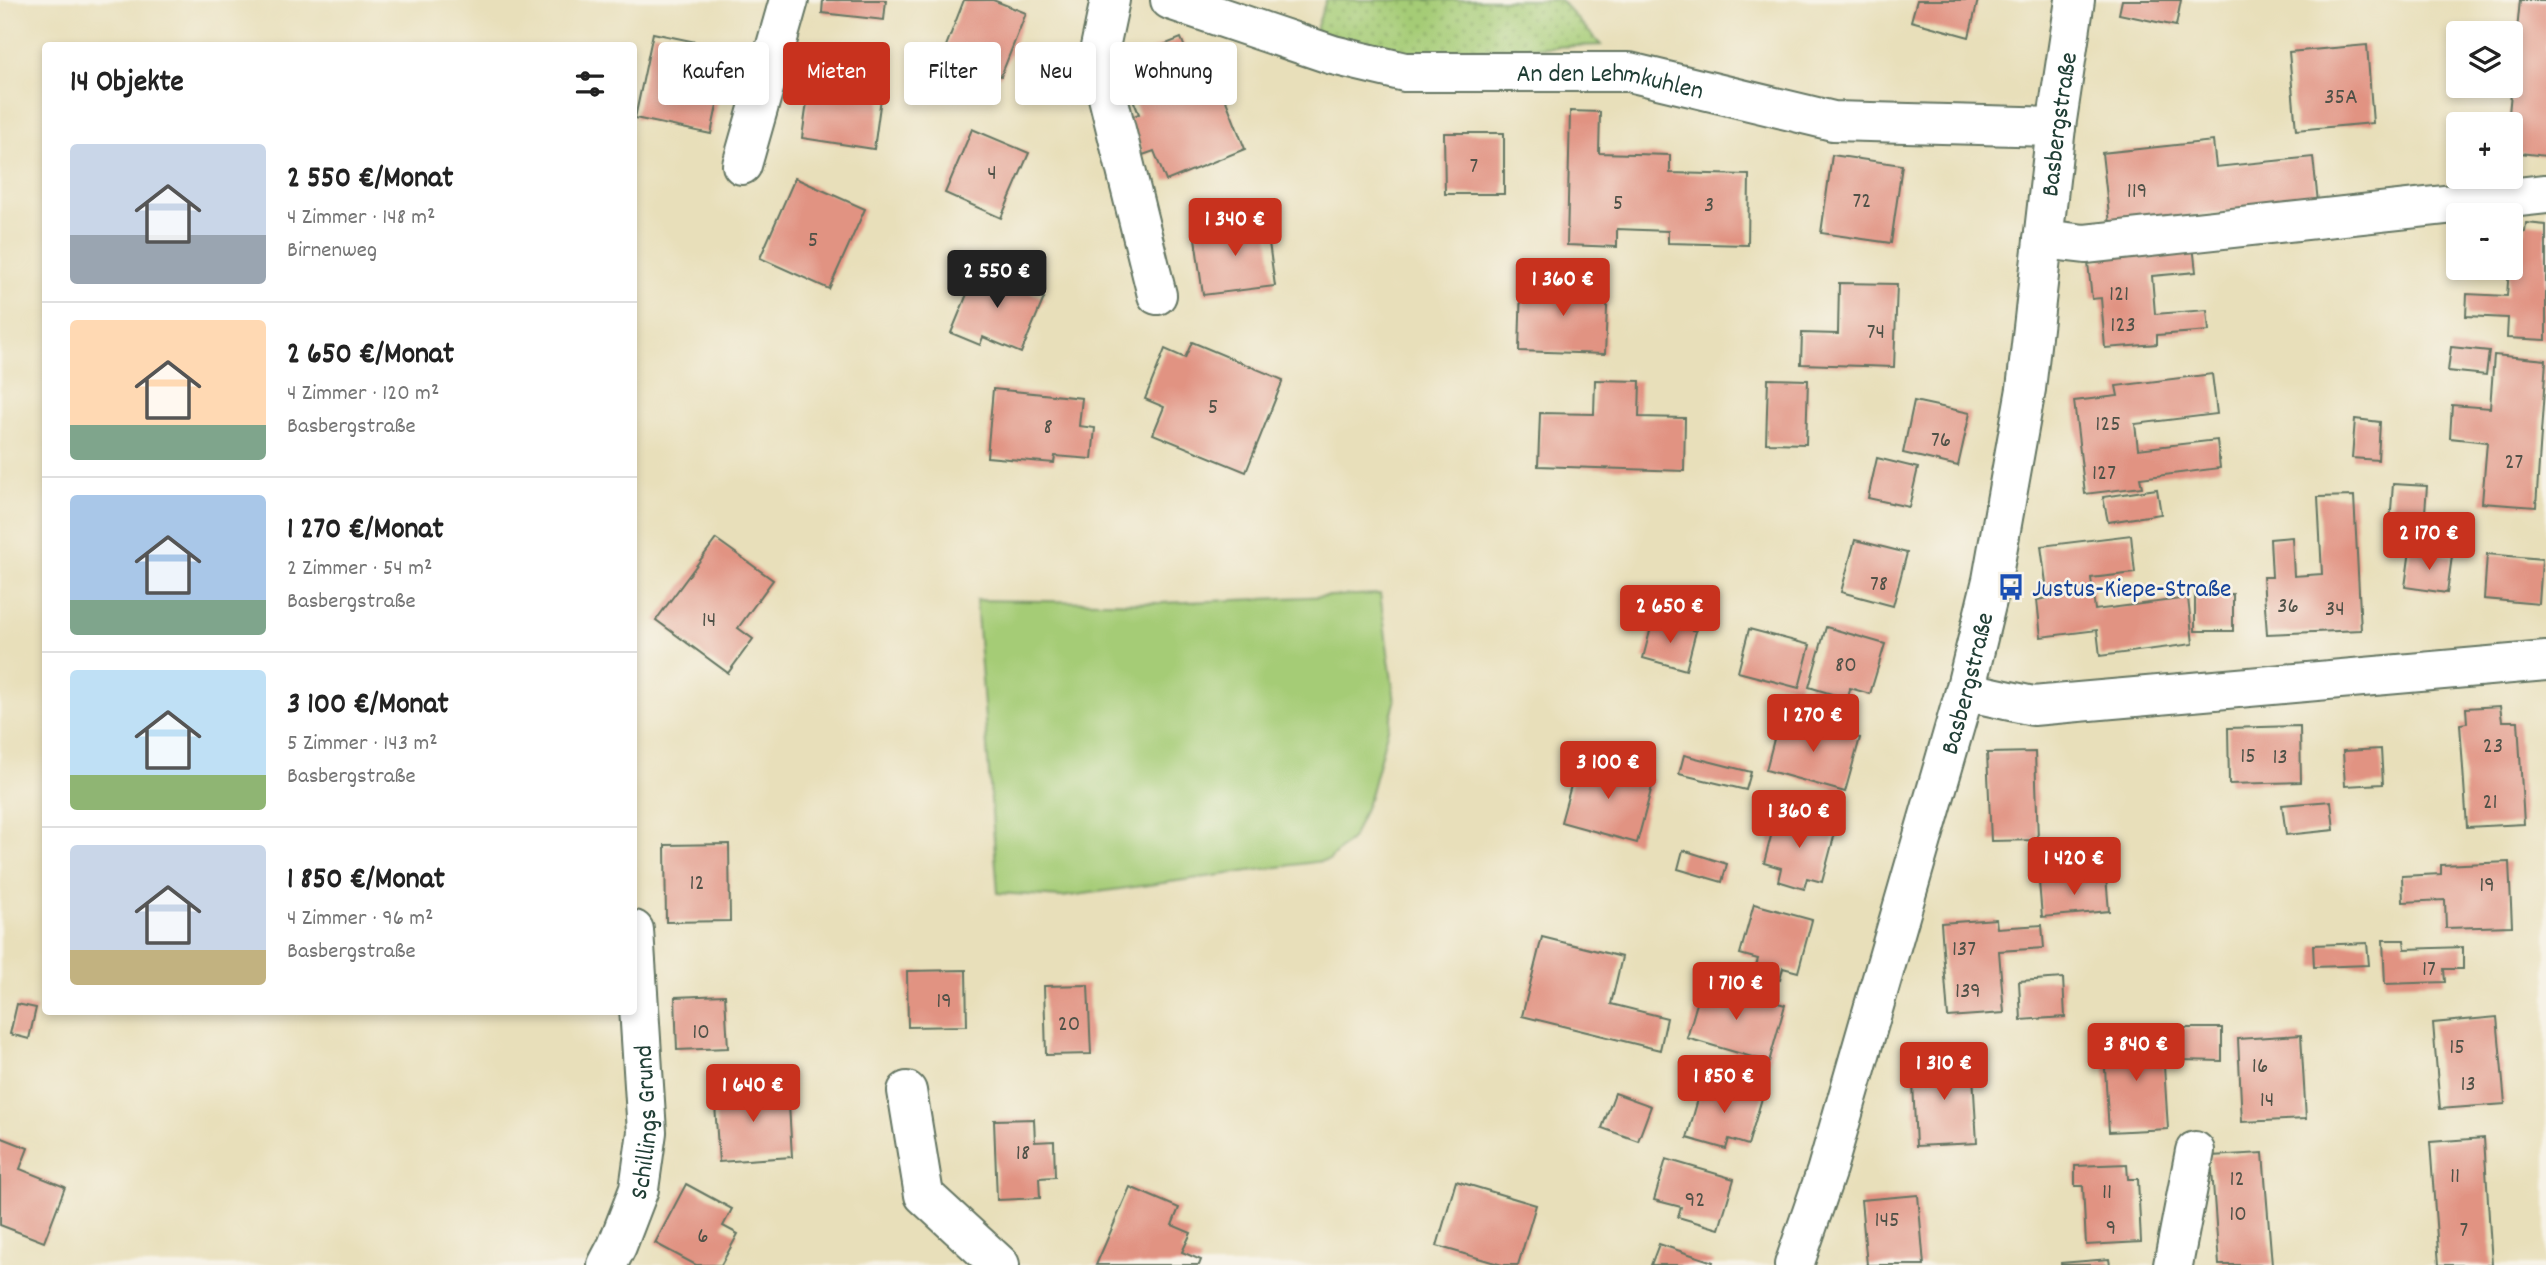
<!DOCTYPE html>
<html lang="de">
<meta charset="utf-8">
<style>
:root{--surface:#fff;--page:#f2f2f2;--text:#222;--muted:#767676;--line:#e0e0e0;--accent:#c8321e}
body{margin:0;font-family:Dekko,sans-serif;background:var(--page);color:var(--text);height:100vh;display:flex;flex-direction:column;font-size:26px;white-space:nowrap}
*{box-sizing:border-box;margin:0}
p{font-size:23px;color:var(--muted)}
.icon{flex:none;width:38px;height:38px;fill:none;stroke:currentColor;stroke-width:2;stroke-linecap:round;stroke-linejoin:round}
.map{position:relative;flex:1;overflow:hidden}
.drawer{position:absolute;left:42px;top:42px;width:595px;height:973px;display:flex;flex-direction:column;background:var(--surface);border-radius:7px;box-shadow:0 4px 10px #0003}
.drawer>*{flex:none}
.top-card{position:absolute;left:658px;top:42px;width:665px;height:63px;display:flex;gap:14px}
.controls{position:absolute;left:2446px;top:21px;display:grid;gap:14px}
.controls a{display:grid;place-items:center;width:77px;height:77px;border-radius:7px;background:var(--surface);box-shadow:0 4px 10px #0003;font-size:35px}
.price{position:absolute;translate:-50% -60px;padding:0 16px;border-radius:7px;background:var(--accent);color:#fff;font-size:23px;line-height:46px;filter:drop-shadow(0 2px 4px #0008)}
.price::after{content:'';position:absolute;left:50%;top:42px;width:21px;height:16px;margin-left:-10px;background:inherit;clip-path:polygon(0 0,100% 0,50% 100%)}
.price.selected{background:#222;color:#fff}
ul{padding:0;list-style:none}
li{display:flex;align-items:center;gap:21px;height:175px;padding:0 28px}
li+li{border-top:2px solid var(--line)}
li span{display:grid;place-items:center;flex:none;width:196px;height:140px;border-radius:7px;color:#555}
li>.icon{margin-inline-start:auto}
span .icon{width:84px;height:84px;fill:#fffc;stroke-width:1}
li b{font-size:30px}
h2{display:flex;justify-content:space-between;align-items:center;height:84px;padding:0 28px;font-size:30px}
.pill{padding:0 24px;border-radius:7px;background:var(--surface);box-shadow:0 4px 10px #0003;font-size:24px;line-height:63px}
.pill.selected{background:var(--accent);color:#fff}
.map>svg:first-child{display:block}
.green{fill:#a5cc76;stroke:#628455;stroke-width:2}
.park{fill:url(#park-dots);stroke:#628455;stroke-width:2}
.building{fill:#e19382}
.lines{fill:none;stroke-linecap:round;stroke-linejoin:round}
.minor-casing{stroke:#657663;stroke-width:42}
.major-casing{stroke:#657663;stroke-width:42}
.minor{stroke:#fff;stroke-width:38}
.major{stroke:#fff;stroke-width:38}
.labels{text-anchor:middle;stroke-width:5;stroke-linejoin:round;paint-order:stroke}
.number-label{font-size:23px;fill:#505248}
.street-label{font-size:26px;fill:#1f3d34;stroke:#f7f3e8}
.transit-label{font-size:26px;fill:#164399;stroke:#f7f3e8;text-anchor:start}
</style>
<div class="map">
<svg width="2546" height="1265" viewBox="0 0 2546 1265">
<defs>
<pattern id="park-dots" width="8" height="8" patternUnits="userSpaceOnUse" patternTransform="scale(1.75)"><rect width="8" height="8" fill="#a5cc76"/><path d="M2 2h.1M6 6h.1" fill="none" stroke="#86a762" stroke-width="1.8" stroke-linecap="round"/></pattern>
</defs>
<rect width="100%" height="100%" fill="#f7f3e8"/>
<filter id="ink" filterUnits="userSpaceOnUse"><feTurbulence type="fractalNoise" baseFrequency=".0143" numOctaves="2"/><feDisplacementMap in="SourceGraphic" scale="14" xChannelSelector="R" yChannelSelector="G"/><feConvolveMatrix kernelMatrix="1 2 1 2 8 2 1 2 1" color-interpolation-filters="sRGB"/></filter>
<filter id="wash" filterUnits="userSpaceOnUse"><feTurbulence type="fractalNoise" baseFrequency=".00686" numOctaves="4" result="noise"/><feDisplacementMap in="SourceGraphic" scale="28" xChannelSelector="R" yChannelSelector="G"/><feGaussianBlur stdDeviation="1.57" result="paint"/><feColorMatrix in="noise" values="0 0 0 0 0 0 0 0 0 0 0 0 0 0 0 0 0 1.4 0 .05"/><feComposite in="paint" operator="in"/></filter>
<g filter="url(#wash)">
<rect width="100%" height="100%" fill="#e8dfba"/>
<path class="green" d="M1380,594L1395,702L1370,796L1353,837L1329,860L1062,897L998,893L976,600L1161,603Z"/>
<path class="park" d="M1326,0H1560L1601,45L1401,53L1315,32Z"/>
<g id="blocks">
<g class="building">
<path d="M823,0H886L884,20L822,13Z"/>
<path d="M964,0H993L1026,13L1001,76L943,54Z"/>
<path d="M1917,0H1978L1969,37L1911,21Z"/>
<path d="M2122,0H2181L2176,26L2119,14Z"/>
<path d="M2520,0H2546V156L2511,152V124H2508Z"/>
<path d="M653,33L729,49L711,134L635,118Z"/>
<path d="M1181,38L1200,85L1217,78L1245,149L1166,181L1154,151L1143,155L1128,118L1139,114L1118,63Z"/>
<path d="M2367,45L2373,123L2296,130L2289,52Z"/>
<path d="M813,59L885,69L874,149L802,138Z"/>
<path d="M1570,111L1600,112L1599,153L1670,155V173L1749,175L1748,245L1668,243V231L1617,229V247L1567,245Z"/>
<path d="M972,129L1029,153L1001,218L945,193Z"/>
<path d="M1444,133H1504V194H1445Z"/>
<path d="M2213,141L2216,167L2313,157L2318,202L2110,224L2102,153Z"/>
<path d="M1832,155L1902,165L1891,243L1821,233Z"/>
<path d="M795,178L865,209L829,289L760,258Z"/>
<path d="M1266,221L1275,286L1203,295L1194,231Z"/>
<path d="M2526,223L2546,225V340L2507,338L2508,318L2466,316L2467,294L2507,296L2509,268H2511V231L2525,232Z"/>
<path d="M2193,245L2196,272L2152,276L2155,314L2207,310L2209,331L2157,335V344L2105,348L2101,298L2092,299L2088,263L2102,262L2101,249Z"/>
<path d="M981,260L1009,271L1005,282L1044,298L1021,353L983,337L980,345L951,333Z"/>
<path d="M1521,283L1608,286L1605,354L1519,351Z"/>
<path d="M1839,283L1897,284L1894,367L1801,364L1802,333L1838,334Z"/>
<path d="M1192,342L1283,380L1246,472L1153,434L1164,407L1145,399L1165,349L1185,358Z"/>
<path d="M2451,347L2489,351L2486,375L2448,371Z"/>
<path d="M2494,355L2546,360L2536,507L2482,503L2487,442L2450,438L2452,405L2490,408Z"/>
<path d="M2212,374L2217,414L2135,424L2138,449L2217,440L2220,468L2140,478L2142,487L2085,494L2074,401L2118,396L2116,386Z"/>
<path d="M1768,379L1808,380L1806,444L1766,443Z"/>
<path d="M1595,380L1640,381L1639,417L1685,418L1684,471L1538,466L1540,413L1594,414Z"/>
<path d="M993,389L1082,398L1079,426L1095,428L1092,459L1055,456L1054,463L987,457Z"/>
<path d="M1914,401L1970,413L1958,466L1903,453Z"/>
<path d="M2355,419L2380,422L2378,460L2352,458Z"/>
<path d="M1877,458L1918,468L1909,507L1868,498Z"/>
<path d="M2393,484L2427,486L2424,525L2390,523Z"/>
<path d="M2157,489L2161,514L2108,522L2103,497Z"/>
<path d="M2354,496L2361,630L2267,634L2263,577H2272L2270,539L2292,537L2294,576L2322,574L2318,497Z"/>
<path d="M2131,535L2135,573L2091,578L2095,610L2188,598L2193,644L2100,656L2097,630L2041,637L2037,600L2048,598L2041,546Z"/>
<path d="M716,539L773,580L738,628L753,639L728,673L656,620Z"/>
<path d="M1855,540L1907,553L1893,606L1841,592Z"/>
<path d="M2410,550L2452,556L2447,593L2405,587Z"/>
<path d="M2487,554L2542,559L2539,604L2484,599Z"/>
<path d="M2233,594V631H2195V595Z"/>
<path d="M1653,620L1696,631L1686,670L1643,658Z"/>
<path d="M1826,627L1885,644L1870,694L1850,688L1848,699L1809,687Z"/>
<path d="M1749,629L1810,645L1799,688L1738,672Z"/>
<path d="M2500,706L2502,721H2518L2524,824L2467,827L2460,724L2467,723L2466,708Z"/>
<path d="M1780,716L1860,738L1845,792L1766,770Z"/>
<path d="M2300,726L2301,782L2229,784L2228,728Z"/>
<path d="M2381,749L2383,784L2345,786L2343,751Z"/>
<path d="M2035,752L2038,840L1991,841L1987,753Z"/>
<path d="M1684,755L1751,772L1746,790L1679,774Z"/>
<path d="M1578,760L1654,779L1637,843L1561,822Z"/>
<path d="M2331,801L2334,830L2286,835L2282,805Z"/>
<path d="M1777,813L1836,829L1822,882L1807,878L1804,889L1778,881L1781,868L1764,863Z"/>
<path d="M729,844L730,921L666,922L665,845Z"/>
<path d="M1683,850L1727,864L1722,882L1678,869Z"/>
<path d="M2509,862L2512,926L2446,928L2445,900L2403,902L2402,876L2441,874V865Z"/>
<path d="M2106,877L2109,911L2042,917L2039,882Z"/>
<path d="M1754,904L1812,920L1798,972L1783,968L1780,980L1754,973L1758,959L1740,954Z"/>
<path d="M1996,919L1997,928L2042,925L2044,948L1999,951L2004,1013L1948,1017L1941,923Z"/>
<path d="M1542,937L1622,957L1611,1004L1667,1018L1660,1050L1522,1016Z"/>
<path d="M2383,940H2404L2405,949L2463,947V969H2444L2445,982L2385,984Z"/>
<path d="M2367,943L2369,965L2314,967L2313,945Z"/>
<path d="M966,970L967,1026L908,1027L907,971Z"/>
<path d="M2063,978L2065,1017L2021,1020L2019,981Z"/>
<path d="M1703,982L1785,1005L1769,1062L1687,1038Z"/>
<path d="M1088,985L1091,1054L1046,1055L1044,986Z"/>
<path d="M725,995L728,1048L677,1050L675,997Z"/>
<path d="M17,1004L36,1008L29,1039L10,1034Z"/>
<path d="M2497,1017L2505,1104L2440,1109L2433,1023Z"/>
<path d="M2183,1028H2222V1061L2182,1060Z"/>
<path d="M2162,1034L2168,1129L2109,1132L2103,1037Z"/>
<path d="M2301,1035L2306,1119L2242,1122L2238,1039Z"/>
<path d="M1972,1058L1977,1143L1916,1146L1912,1061Z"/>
<path d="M1704,1078L1763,1095L1748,1145L1729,1139L1726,1149L1687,1138Z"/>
<path d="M788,1086L792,1157L719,1162L714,1091Z"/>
<path d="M1615,1093L1651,1106L1638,1141L1602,1128Z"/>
<path d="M1034,1119L1035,1142L1054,1141L1055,1177L1039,1178L1040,1198L997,1200L994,1120Z"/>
<path d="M0,1137L28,1148L20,1169L65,1187L44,1242L0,1225Z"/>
<path d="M2484,1138L2492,1265H2439L2430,1142Z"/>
<path d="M2263,1153L2272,1265H2219L2211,1156Z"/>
<path d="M1666,1159L1734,1179L1719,1229L1678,1217L1681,1207L1654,1200Z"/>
<path d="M2127,1164L2128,1179H2138L2141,1242L2086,1245L2083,1186H2075V1166Z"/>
<path d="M1456,1181L1536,1205L1518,1265H1502L1437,1246Z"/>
<path d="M686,1184L732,1209L723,1226L738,1234L721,1265H696L655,1243Z"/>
<path d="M1130,1187L1179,1208L1172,1225L1191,1233L1182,1252L1201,1260L1199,1265H1096Z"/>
<path d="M1918,1195L1924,1265H1867L1861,1200Z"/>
<path d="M1659,1244L1713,1262L1712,1265H1651Z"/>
<path d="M2109,1259L2110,1265H2061V1263Z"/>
</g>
</g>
</g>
<g filter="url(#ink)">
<use href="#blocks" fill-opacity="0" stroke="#657663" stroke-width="2"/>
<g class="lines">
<defs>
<g id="minor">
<path d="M1110,0L1098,57L1157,295"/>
<path id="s1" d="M1170,0L1333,55L1405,72H1629L1833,121L2056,127"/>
<path d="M742,165L789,0"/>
<path d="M2043,239L2085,244L2546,194"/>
<path d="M1965,691L2033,706L2546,661"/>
<path d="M907,1091L924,1195L1000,1265"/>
<path id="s2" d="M607,1265L617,1246L639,1189L647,1132L634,930"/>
<path d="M2173,1265L2195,1151"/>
</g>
<g id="major">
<path id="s3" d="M1794,1265L1826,1172L1965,691L1992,580L2026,389L2056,127L2075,0"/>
</g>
</defs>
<use href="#minor" class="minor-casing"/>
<use href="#major" class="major-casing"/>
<use href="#minor" class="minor"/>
<use href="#major" class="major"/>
</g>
</g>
<defs>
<symbol id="bus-bare" viewBox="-9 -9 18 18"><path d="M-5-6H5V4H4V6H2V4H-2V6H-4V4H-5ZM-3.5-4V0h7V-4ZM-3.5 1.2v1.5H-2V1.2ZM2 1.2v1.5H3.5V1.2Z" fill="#1a4fb4" stroke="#f7f3e8" stroke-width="2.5" paint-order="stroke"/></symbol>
</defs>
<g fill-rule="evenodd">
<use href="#bus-bare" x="1992" y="568" width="38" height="38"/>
</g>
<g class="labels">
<g class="number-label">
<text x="2341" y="103">35A</text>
<text x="1474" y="172">7</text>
<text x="992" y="179">4</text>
<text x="2137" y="197">119</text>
<text x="1862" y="207">72</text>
<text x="1618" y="209">5</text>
<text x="1709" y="211">3</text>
<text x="813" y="246">5</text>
<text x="2119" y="300">121</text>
<text x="2123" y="331">123</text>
<text x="1876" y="338">74</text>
<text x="1213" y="413">5</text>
<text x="2108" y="430">125</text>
<text x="1048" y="433">8</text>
<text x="1941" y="446">76</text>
<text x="2514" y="468">27</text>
<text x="2104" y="479">127</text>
<text x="1879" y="590">78</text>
<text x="2288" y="612">36</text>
<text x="2335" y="615">34</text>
<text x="709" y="626">14</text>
<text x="1846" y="671">80</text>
<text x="2493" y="752">23</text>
<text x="2248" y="762">15</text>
<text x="2280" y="763">13</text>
<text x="2490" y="808">21</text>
<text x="697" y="889">12</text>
<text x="2487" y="891">19</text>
<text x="1964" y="955">137</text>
<text x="2429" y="975">17</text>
<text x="1968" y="997">139</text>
<text x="944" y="1007">19</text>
<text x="1069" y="1030">20</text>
<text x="701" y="1038">10</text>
<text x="2457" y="1053">15</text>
<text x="2260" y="1072">16</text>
<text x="2468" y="1090">13</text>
<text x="2267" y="1106">14</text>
<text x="1023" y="1159">18</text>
<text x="2455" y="1182">11</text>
<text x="2237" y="1185">12</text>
<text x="2107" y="1198">11</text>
<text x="1695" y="1206">92</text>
<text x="2238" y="1220">10</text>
<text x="1887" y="1226">145</text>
<text x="2111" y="1234">9</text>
<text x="2464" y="1236">7</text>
<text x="703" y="1242">6</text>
</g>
<g class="street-label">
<text dy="9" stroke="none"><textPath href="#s1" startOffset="452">An den Lehmkuhlen</textPath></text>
<text dy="9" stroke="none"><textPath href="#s3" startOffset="1174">Basbergstraße</textPath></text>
<text dy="9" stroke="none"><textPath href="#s3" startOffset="607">Basbergstraße</textPath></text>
<text dy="9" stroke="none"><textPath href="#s2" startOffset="150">Schillings Grund</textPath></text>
</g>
<g class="transit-label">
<text x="2032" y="596">Justus-Kiepe-Straße</text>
</g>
</g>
</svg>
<div class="controls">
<a><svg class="icon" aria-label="layers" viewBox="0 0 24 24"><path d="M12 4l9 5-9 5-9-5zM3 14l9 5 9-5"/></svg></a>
<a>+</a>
<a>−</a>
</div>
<b class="price" style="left:1235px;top:258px">1 340 €</b>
<b class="price selected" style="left:997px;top:310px">2 550 €</b>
<b class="price" style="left:1563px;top:318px">1 360 €</b>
<b class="price" style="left:2429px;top:572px">2 170 €</b>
<b class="price" style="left:1670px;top:645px">2 650 €</b>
<b class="price" style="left:1813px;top:754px">1 270 €</b>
<b class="price" style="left:1608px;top:801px">3 100 €</b>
<b class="price" style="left:1799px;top:850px">1 360 €</b>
<b class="price" style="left:2074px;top:897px">1 420 €</b>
<b class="price" style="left:1736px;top:1022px">1 710 €</b>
<b class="price" style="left:2136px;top:1083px">3 840 €</b>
<b class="price" style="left:1944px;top:1102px">1 310 €</b>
<b class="price" style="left:1724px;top:1115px">1 850 €</b>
<b class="price" style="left:753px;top:1124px">1 640 €</b>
<div class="top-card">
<a class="pill">Kaufen</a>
<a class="pill selected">Mieten</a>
<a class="pill">Filter</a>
<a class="pill">Neu</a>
<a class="pill">Wohnung</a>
</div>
<section class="drawer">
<h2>14 Objekte<svg class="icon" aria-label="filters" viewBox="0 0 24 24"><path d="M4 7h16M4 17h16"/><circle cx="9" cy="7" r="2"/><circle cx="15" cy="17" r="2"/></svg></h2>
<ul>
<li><span style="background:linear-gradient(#c9d6e8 65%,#9aa5b1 0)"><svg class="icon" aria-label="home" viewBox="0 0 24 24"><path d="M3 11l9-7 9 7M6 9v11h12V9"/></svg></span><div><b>2 550 €/Monat</b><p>4 Zimmer · 148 m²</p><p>Birnenweg</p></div></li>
<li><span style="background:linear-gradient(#ffd9b3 75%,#7fa58c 0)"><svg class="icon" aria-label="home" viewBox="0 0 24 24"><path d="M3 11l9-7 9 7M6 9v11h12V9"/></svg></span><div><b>2 650 €/Monat</b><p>4 Zimmer · 120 m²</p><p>Basbergstraße</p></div></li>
<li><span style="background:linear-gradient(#a9c7e8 75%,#7fa58c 0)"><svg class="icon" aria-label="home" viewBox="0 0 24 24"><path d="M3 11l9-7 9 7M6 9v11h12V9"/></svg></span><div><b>1 270 €/Monat</b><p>2 Zimmer · 54 m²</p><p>Basbergstraße</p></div></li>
<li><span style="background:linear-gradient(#bfe0f5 75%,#8fb573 0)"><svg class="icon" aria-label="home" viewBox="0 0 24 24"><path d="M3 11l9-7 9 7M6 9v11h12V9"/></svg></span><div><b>3 100 €/Monat</b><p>5 Zimmer · 143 m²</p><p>Basbergstraße</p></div></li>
<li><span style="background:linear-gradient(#c9d6e8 75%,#c2b280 0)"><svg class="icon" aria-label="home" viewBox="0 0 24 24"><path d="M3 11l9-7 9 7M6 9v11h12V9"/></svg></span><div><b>1 850 €/Monat</b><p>4 Zimmer · 96 m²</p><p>Basbergstraße</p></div></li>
</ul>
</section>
</div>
